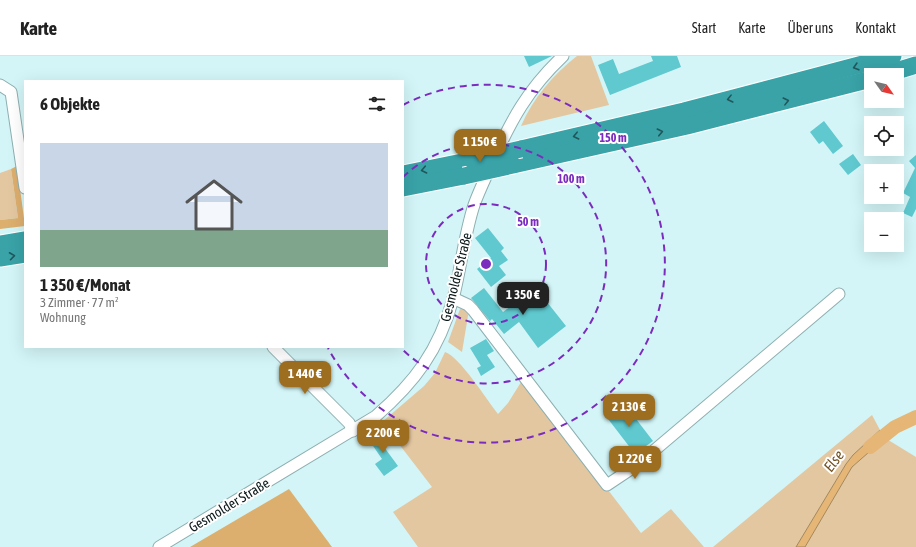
<!DOCTYPE html>
<html lang="de">
<meta charset="utf-8">
<style>
:root{--surface:#fff;--page:#f2f2f2;--text:#222;--muted:#767676;--line:#e0e0e0;--accent:#9d6e20}
body{margin:0;font-family:"Asap Condensed",sans-serif;background:var(--page);color:var(--text);height:100vh;display:flex;flex-direction:column;font-size:15px;white-space:nowrap}
*{box-sizing:border-box;margin:0}
p{font-size:13px;color:var(--muted)}
.icon{flex:none;width:22px;height:22px;fill:none;stroke:currentColor;stroke-width:2;stroke-linecap:round;stroke-linejoin:round}
.map{position:relative;flex:1;overflow:hidden}
.sheet{position:absolute;left:24px;top:24px;width:380px;height:268px;display:flex;flex-direction:column;background:var(--surface);border-radius:0px;box-shadow:0 4px 16px #0002}
.sheet>*{flex:none}
.needle{width:26px;rotate:124deg}
.fabs{position:absolute;left:864px;top:12px;display:grid;gap:8px}
.fabs a{display:grid;place-items:center;width:40px;height:40px;border-radius:0px;background:var(--surface);box-shadow:0 4px 16px #0002;font-size:20px}
.price{position:absolute;translate:-50% -34px;padding:0 9px;border-radius:8px;background:var(--accent);color:#fff;font-size:13px;line-height:26px;filter:drop-shadow(0 1px 2px #0008)}
.price::after{content:'';position:absolute;left:50%;top:24px;width:12px;height:9px;margin-left:-6px;background:inherit;clip-path:polygon(0 0,100% 0,50% 100%)}
.price.selected{background:#222;color:#fff}
ul{padding:0;list-style:none}
li{display:grid;align-content:center;gap:8px;height:212px;padding:0 16px}
li+li{border-top:1px solid var(--line)}
li span{display:grid;place-items:center;height:124px;border-radius:0px;color:#555}
li>.icon{margin-inline-start:auto}
span .icon{width:72px;height:72px;fill:#fffc;stroke-width:1}
li b{font-size:17px}
h2{display:flex;justify-content:space-between;align-items:center;height:48px;padding:0 16px;font-size:17px}
header{display:flex;align-items:center;gap:24px;box-sizing:border-box;height:56px;padding:0 20px;background:var(--surface);border-bottom:1px solid var(--line)}
header strong{font-size:19px}
nav{display:flex;gap:22px;margin-inline-start:auto;font-size:14px}
.map>svg:first-child{display:block}
.green{fill:#e3c7a1}
.forest{fill:#ddaf6e}
.water{fill:#e5b676;stroke:#a4875a}
.lines{fill:none;stroke-linecap:round;stroke-linejoin:round}
.river{stroke:#e5b676;stroke-width:14}
.building{fill:#5fc9cf}
.minor-casing{stroke:#8eafb0;stroke-width:13}
.highway-casing{stroke:#fff;stroke-width:19}
.minor{stroke:#fff;stroke-width:11}
.highway{stroke:#39a3a8;stroke-width:17}
.highway-bridge-casing{stroke:#fff;stroke-width:19;stroke-linecap:butt}
.highway-bridge{stroke:#39a3a8;stroke-width:17}
.oneway{stroke:#20575a}
.ring{fill:none;stroke:#7b2cbf;stroke-width:2;stroke-dasharray:7 5}
.labels{text-anchor:middle;stroke-width:4;stroke-linejoin:round;paint-order:stroke}
.street-label{font-size:14px;fill:#0c191a;stroke:#fff}
.water-label{font-size:15px;font-style:italic;fill:#705020;stroke:#fff}
.centre{fill:#7b2cbf;stroke:#fff;stroke-width:2}
.ring-label{font-size:12px;text-anchor:middle;font-weight:bold;fill:#7b2cbf;stroke:#fff;stroke-width:4;stroke-linejoin:round;paint-order:stroke}
</style>
<header>
<strong>Karte</strong>
<nav><a>Start</a><a>Karte</a><a>Über uns</a><a>Kontakt</a></nav>
</header>
<div class="map">
<svg width="916" height="491" viewBox="0 0 916 491">
<rect width="100%" height="100%" fill="#d3f5f7"/>
<g class="green">
<path d="M577,0H591L609,49L521,70C533,42 553,19 577,0Z"/>
<path d="M11,113L18,162L0,164V117Z"/>
<path d="M460,253L469,254L462,296L448,286Z"/>
<path d="M445,296C459,300 487,344 498,358L508,347L523,323L641,477L671,453L704,491H418L393,456L432,431L382,366L424,330L435,317Z"/>
<path d="M872,359L880,374L853,399L846,408L796,491H713Z"/>
<path d="M885,382L916,401V491H805L852,411Z"/>
</g>
<g class="forest">
<path d="M17,110L25,170L0,173V164L18,162L11,113Z"/>
<path d="M289,433L332,491H190Z"/>
</g>
<path class="water" d="M880,374L885,382L852,411L805,491H796L846,408L853,399Z"/>
<g class="lines">
<path class="river" d="M870,391L895,371L916,361"/>
</g>
<g class="building">
<path d="M524,0H552L529,11Z"/>
<path d="M651,0H677L681,11L610,39L598,9L613,3L619,18L653,5Z"/>
<path d="M824,65L843,90L833,98L823,85L819,88L810,76Z"/>
<path d="M853,98L861,109L848,119L839,108Z"/>
<path d="M916,99V153L912,161L903,157L910,141L903,137L915,112L909,105Z"/>
<path d="M488,172L504,192L501,195L508,204L499,210L506,219L491,231L477,213L491,202L475,182Z"/>
<path d="M530,230L544,248L547,246L566,270L538,292L519,266L504,278L492,263L490,265L471,242L484,232L503,256L524,240L522,236Z"/>
<path d="M486,283L494,295L487,299L495,311L481,320L477,312L481,310L470,292Z"/>
<path d="M623,346L653,385L635,398L605,359Z"/>
<path d="M381,375L390,387L384,391L398,410L384,420L375,408L382,403L369,384Z"/>
</g>
<g class="lines">
<defs>
<g id="minor">
<path d="M0,29L11,36L25,132"/>
<path d="M453,242L468,249L473,254L607,429L637,409L839,238"/>
<path d="M273,291L349,367L353,375"/>
<path d="M159,491L376,360C415,326 439,294 453,243C461,212 464,180 474,149C479,135 486,121 492,107C511,64 528,33 563,0"/>
</g>
<g id="highway">
<path d="M883,19L916,9"/>
<path d="M521,93L684,55L893,0"/>
<path d="M513,109L687,70L871,23"/>
<path d="M403,118L472,104"/>
<path d="M403,132L464,120"/>
<path d="M0,188L25,184"/>
<path d="M0,202L25,198"/>
</g>
</defs>
<use href="#minor" class="minor-casing"/>
<use href="#highway" class="highway-casing"/>
<use href="#minor" class="minor"/>
<use href="#highway" class="highway"/>
<defs>
<g id="highway-bridge">
<path d="M472,104L521,93"/>
<path d="M464,120L513,109"/>
</g>
</defs>
<use href="#highway-bridge" class="highway-bridge-casing"/>
<use href="#highway-bridge" class="highway-bridge"/>
</g>
<defs><path id="oneway-chevron" d="M-2-3.5L2.5 0L-2 3.5" fill="none" stroke-width="1.6" stroke-linecap="round" stroke-linejoin="round"/></defs>
<g class="oneway">
<use href="#oneway-chevron" transform="translate(856 11) rotate(164)"/>
<use href="#oneway-chevron" transform="translate(730 43) rotate(166)"/>
<use href="#oneway-chevron" transform="translate(786 45) rotate(-14)"/>
<use href="#oneway-chevron" transform="translate(660 76) rotate(-13)"/>
<use href="#oneway-chevron" transform="translate(576 80) rotate(167)"/>
<use href="#oneway-chevron" transform="translate(424 114) rotate(168)"/>
<use href="#oneway-chevron" transform="translate(12 200) rotate(-8)"/>
</g>
<g class="ring">
<circle cx="486" cy="208" r="60"/>
<path d="M403 121A120 120 0 1 1 400 291"/>
<path d="M403 49A179 179 0 1 1 328 292"/>
</g>
<g class="labels">
<g class="street-label">
<text transform="translate(456 221) rotate(-76)" y="5">Gesmolder Straße</text>
<text transform="translate(229 449) rotate(-31)" y="5">Gesmolder Straße</text>
</g>
<g class="water-label">
<text transform="translate(834 405) rotate(-53)" y="5">Else</text>
</g>
</g>
<circle cx="486" cy="208" r="6" class="centre"/>
<g class="ring-label">
<text x="613" y="86">150 m</text>
<text x="571" y="127">100 m</text>
<text x="528" y="170">50 m</text>
</g>
</svg>
<div class="fabs">
<a><svg class="needle" viewBox="-14 -14 28 28"><path d="M0-13l5 13h-10z" fill="#e53935"/><path d="M0 13l5-13h-10z" fill="#767676"/></svg></a>
<a><svg class="icon" aria-label="locate" viewBox="0 0 24 24"><circle cx="12" cy="12" r="6"/><path d="M12 2v4M12 18v4M2 12h4M18 12h4"/></svg></a>
<a>+</a>
<a>−</a>
</div>
<b class="price" style="left:480px;top:107px">1 150 €</b>
<b class="price selected" style="left:523px;top:260px">1 350 €</b>
<b class="price" style="left:305px;top:339px">1 440 €</b>
<b class="price" style="left:629px;top:372px">2 130 €</b>
<b class="price" style="left:383px;top:398px">2 200 €</b>
<b class="price" style="left:635px;top:424px">1 220 €</b>
<section class="sheet">
<h2>6 Objekte<svg class="icon" aria-label="filters" viewBox="0 0 24 24"><path d="M4 7h16M4 17h16"/><circle cx="9" cy="7" r="2"/><circle cx="15" cy="17" r="2"/></svg></h2>
<ul>
<li><span style="background:linear-gradient(#c9d6e8 70%,#7fa58c 0)"><svg class="icon" aria-label="home" viewBox="0 0 24 24"><path d="M3 11l9-7 9 7M6 9v11h12V9"/></svg></span><div><b>1 350 €/Monat</b><p>3 Zimmer · 77 m²</p><p>Wohnung</p></div></li>
</ul>
</section>
</div>
